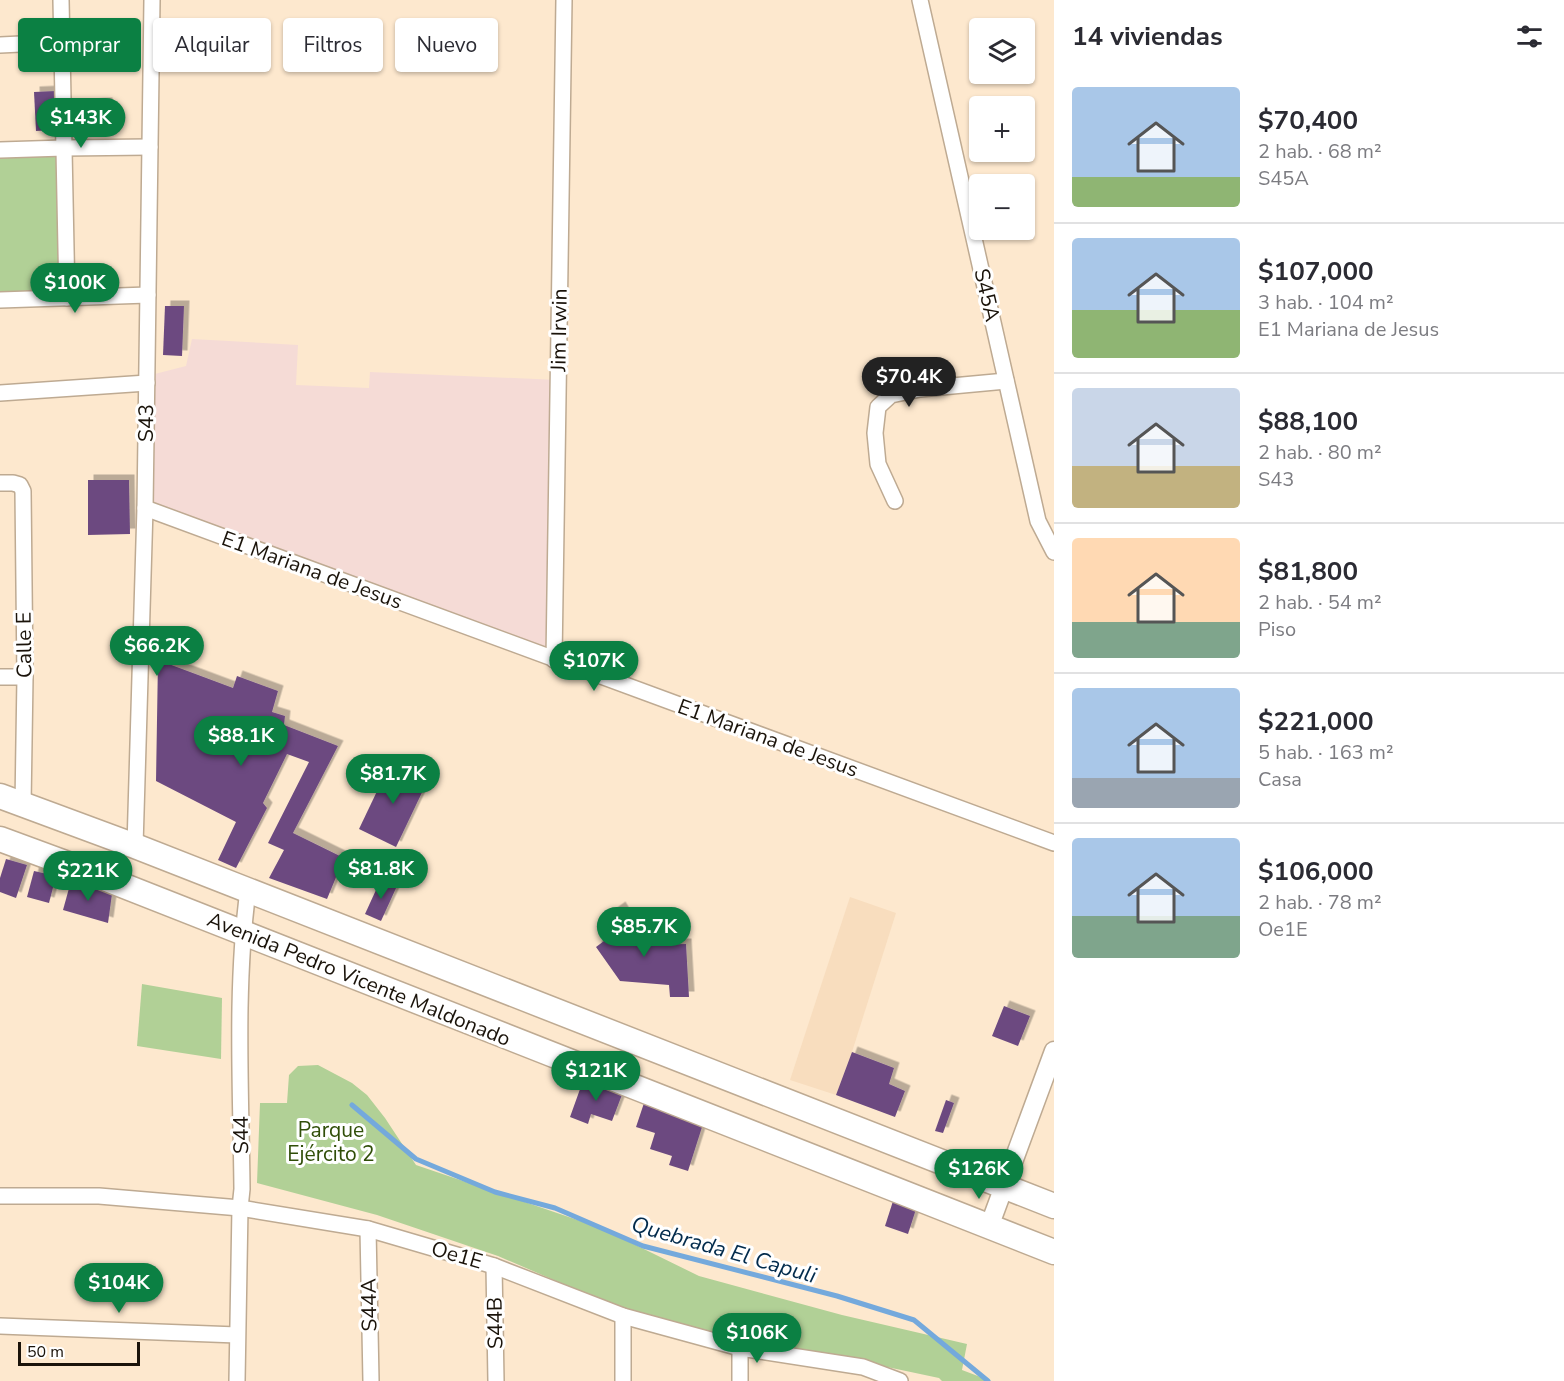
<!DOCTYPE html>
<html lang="es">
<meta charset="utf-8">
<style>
:root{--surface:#fff;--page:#f2f2f3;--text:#2b2b33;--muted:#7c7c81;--line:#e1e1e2;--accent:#0b8043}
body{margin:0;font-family:"Nunito Sans",sans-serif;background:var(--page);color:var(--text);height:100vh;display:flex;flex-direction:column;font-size:22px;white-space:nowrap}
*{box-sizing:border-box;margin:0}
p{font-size:20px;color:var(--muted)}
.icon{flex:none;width:33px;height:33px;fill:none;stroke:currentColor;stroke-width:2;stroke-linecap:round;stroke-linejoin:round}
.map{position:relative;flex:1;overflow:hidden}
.side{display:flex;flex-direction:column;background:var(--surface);width:510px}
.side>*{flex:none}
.top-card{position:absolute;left:18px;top:18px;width:570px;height:54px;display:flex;gap:12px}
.controls{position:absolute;left:969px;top:18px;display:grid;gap:12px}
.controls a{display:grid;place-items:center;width:66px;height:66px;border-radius:6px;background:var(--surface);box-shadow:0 2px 4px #0004;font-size:30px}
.scale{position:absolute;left:18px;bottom:15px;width:122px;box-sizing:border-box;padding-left:6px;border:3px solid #1a130a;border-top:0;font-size:16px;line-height:21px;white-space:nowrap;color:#1a130a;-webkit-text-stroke:4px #fff;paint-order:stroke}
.price{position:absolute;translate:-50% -51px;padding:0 14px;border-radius:21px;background:var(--accent);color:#fff;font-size:20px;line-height:39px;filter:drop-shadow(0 2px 3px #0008)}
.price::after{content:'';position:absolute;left:50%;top:36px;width:18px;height:14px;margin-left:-9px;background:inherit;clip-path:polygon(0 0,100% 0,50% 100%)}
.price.current{background:#222;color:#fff}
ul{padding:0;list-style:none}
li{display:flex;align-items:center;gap:18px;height:150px;padding:0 18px}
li+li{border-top:2px solid var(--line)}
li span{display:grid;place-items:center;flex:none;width:168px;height:120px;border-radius:6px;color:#555}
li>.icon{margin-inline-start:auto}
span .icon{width:72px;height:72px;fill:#fffc;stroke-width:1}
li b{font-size:26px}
h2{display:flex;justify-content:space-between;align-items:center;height:72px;padding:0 18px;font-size:26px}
.chip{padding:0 21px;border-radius:6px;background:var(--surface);box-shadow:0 2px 4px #0004;font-size:21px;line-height:54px}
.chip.current{background:var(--accent);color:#fff}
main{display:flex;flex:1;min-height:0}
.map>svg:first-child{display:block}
.built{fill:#f8ddbe}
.industrial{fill:#f5dbd6}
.green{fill:#b1d096}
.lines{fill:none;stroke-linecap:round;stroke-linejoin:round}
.stream{stroke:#74a9dc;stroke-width:5}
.building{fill:#6c4a80;filter:url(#shadow)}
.minor-casing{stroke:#beaa92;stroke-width:18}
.tertiary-casing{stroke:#beaa92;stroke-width:21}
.primary-casing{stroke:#beaa92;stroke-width:27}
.minor{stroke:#fff;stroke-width:15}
.tertiary{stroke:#fff;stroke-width:18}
.primary{stroke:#fff;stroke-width:24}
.labels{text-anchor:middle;stroke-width:6;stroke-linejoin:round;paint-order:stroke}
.street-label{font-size:21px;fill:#1a130a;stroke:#fff}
.park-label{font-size:21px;fill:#304e08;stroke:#fff}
.water-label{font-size:22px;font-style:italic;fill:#022b4c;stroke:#fff}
</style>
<main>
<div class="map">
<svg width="1054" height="1381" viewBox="0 0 1054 1381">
<defs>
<filter id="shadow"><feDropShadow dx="5.5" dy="-5.5" stdDeviation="0" flood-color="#0004"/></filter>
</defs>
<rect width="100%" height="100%" fill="#fde8ce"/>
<path class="built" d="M850,897L896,913L852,1052L836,1095L790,1080Z"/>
<path class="industrial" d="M192,339L298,345L296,385L369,388L370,372L558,380L554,660L145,508L147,376L186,366Z"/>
<g class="green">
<path d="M58,153L59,298L0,297V155Z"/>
<path d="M142,984L222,998L221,1059L137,1046Z"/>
<path d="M318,1065L352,1083L367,1095L385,1118L416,1165L601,1228L699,1276L842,1315L967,1344L962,1370L991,1381H942L939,1378L821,1353L744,1339L626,1311L498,1256L377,1215L257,1183L260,1103H287L289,1075L298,1066Z"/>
</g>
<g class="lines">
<path class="stream" d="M352,1105L416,1159L495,1192L555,1208L643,1246L837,1296L914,1320L988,1381"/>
</g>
<g class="building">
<path d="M56,91L58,124L52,130L36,131L34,92Z"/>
<path d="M107,103L108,124L78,126L77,105Z"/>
<path d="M165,306H184L182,356L163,355Z"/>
<path d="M88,480H129L130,534L88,535Z"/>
<path d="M158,660L233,688L237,676L278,691L272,712L285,716L284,725L338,746L293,833L344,858L327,899L269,878L284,850L268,843L309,762L287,754L263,803L267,808L236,868L218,860L236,822L156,781Z"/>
<path d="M390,764L427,782L396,847L359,829Z"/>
<path d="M6,859L27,865L16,898L0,892V878Z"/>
<path d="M34,871L56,876L49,903L27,897Z"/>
<path d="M381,879L397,886L381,921L365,914Z"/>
<path d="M71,881L112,894L108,923L63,910Z"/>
<path d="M620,907L642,945L686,944L689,997H670L669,985L620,981L596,947L612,935L602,920Z"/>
<path d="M1004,1006L1030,1016L1018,1046L992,1036Z"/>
<path d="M852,1052L894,1068L889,1084L905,1091L895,1117L836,1095Z"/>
<path d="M584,1078L623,1092L612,1121L591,1114L588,1124L570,1117Z"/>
<path d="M946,1100L954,1103L943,1133L935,1131Z"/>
<path d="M644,1103L703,1124L688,1171L669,1165L672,1156L650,1149L655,1133L636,1127Z"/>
<path d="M894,1198L917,1206L908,1234L885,1226Z"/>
</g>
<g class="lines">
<defs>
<g id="minor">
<path d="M61,0L67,298"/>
<path d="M920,0L1038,521L1054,552"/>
<path d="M0,45L62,42"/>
<path d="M0,150L64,148L150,147"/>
<path d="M0,300L148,295"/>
<path d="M0,393L147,383"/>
<path d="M0,483H13L20,485L23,491L25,677L23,805"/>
<path d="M895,501L878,464L875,433L878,407L891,395L920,389L1006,381"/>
<path d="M145,508L1054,843"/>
<path d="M554,660L564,0"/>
<path d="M0,677H25"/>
<path d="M135,846L145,508L152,0"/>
<path d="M0,1196H99L240,1208L368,1229L494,1266L623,1316L740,1348L863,1367L900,1381"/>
<path d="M368,1229L371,1381"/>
<path d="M494,1266L496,1381"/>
<path d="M0,1326L237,1335"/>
<path d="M740,1348V1381"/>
<path d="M237,1381L240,1208L242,1189C241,1089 235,989 248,890"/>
<path d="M623,1381V1316"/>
</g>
<path id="tertiary" d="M989,1227L1054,1051"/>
<g id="primary">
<path d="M0,796L135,846L1054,1206"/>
<path d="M0,839L76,867L1054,1252"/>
</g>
</defs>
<use href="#minor" class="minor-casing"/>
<use href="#tertiary" class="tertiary-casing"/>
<use href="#primary" class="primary-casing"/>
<use href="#minor" class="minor"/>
<use href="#tertiary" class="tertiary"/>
<use href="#primary" class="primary"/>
</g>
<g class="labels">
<g class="street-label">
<text transform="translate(987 295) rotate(77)" y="7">S45A</text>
<text transform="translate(559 330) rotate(-89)" y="7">Jim Irwin</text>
<text transform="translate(146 423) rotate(-89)" y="7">S43</text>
<text transform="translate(312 570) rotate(20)" y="7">E1 Mariana de Jesus</text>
<text transform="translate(24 645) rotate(-91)" y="7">Calle E</text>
<text transform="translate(768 738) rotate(20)" y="7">E1 Mariana de Jesus</text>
<text transform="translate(359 979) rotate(22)" y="7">Avenida Pedro Vicente Maldonado</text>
<text transform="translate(241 1135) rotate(-91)" y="7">S44</text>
<text transform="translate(457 1255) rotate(16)" y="7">Oe1E</text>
<text transform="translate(369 1305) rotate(-91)" y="7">S44A</text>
<text transform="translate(495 1323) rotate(-91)" y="7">S44B</text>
</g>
<g class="park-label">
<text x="331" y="1137">Parque<tspan x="331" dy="24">Ejército 2</tspan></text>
</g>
<g class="water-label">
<text transform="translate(724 1249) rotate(16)" y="8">Quebrada El Capuli</text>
</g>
</g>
</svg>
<div class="controls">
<a><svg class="icon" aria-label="layers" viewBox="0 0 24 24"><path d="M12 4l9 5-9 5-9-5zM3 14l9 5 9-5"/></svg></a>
<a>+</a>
<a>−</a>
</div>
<div class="scale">50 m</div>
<b class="price" style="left:81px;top:149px">$143K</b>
<b class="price" style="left:75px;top:314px">$100K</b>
<b class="price current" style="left:909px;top:408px">$70.4K</b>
<b class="price" style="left:157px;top:677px">$66.2K</b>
<b class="price" style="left:594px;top:692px">$107K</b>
<b class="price" style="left:241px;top:767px">$88.1K</b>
<b class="price" style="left:393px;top:805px">$81.7K</b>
<b class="price" style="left:381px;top:900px">$81.8K</b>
<b class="price" style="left:88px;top:902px">$221K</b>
<b class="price" style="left:644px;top:958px">$85.7K</b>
<b class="price" style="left:596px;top:1102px">$121K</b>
<b class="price" style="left:979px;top:1200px">$126K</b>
<b class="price" style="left:119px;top:1314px">$104K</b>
<b class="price" style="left:757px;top:1364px">$106K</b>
<div class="top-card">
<a class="chip current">Comprar</a>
<a class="chip">Alquilar</a>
<a class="chip">Filtros</a>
<a class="chip">Nuevo</a>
</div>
</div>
<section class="side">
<h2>14 viviendas<svg class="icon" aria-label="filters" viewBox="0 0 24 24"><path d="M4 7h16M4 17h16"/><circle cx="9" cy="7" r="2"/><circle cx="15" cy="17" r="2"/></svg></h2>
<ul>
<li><span style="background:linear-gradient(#a9c7e8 75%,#8fb573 0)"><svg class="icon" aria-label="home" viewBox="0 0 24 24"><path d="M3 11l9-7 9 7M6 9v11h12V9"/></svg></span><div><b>$70,400</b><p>2 hab. · 68 m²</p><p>S45A</p></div></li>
<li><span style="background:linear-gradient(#a9c7e8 60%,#8fb573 0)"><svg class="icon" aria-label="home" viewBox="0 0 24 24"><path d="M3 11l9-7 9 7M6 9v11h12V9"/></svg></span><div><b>$107,000</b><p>3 hab. · 104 m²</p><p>E1 Mariana de Jesus</p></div></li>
<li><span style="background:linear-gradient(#c9d6e8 65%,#c2b280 0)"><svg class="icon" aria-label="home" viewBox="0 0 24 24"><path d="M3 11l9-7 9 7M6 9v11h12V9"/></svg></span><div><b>$88,100</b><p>2 hab. · 80 m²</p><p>S43</p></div></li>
<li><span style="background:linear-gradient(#ffd9b3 70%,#7fa58c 0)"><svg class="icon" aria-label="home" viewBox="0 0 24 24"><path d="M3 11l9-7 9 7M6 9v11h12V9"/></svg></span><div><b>$81,800</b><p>2 hab. · 54 m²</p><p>Piso</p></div></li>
<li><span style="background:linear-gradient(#a9c7e8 75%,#9aa5b1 0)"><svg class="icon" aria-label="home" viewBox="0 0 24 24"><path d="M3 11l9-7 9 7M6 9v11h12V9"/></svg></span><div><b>$221,000</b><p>5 hab. · 163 m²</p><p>Casa</p></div></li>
<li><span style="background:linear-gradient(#a9c7e8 65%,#7fa58c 0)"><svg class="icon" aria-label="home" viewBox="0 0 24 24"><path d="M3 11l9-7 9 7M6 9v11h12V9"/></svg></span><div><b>$106,000</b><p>2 hab. · 78 m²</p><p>Oe1E</p></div></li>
</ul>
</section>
</main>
